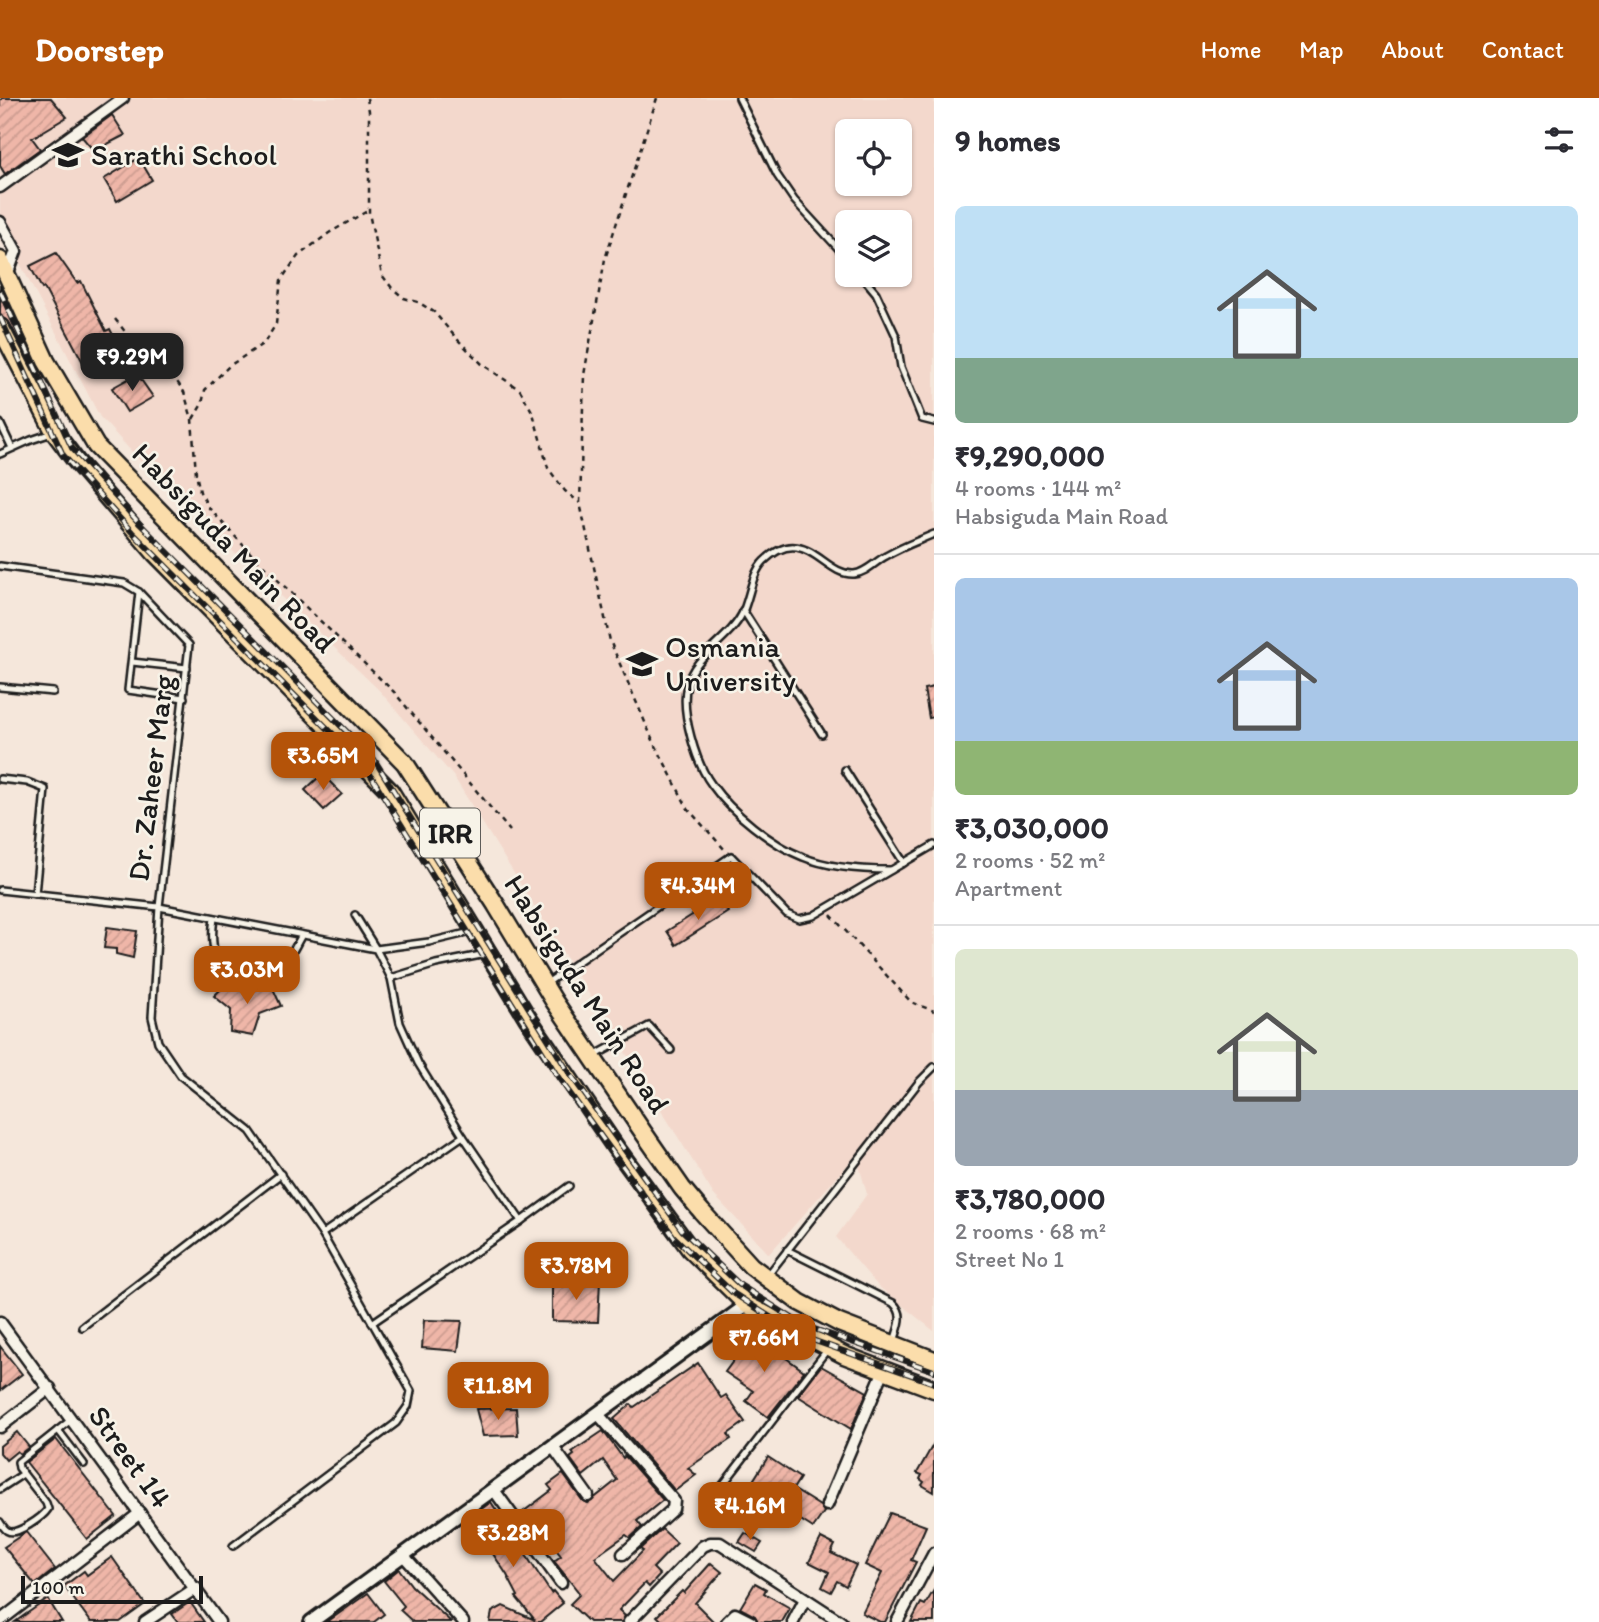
<!DOCTYPE html>
<meta charset="utf-8">
<style>
:root{--surface:#fff;--page:#f7f7f7;--text:#2b2b33;--muted:#7c7c81;--line:#e1e1e2;--accent:#b45309}
body{margin:0;font-family:Itim,sans-serif;background:var(--page);color:var(--text);height:100vh;display:flex;flex-direction:column;font-size:26px;white-space:nowrap}
*{box-sizing:border-box;margin:0}
p{font-size:23px;color:var(--muted)}
.icon{flex:none;width:38px;height:38px;fill:none;stroke:currentColor;stroke-width:2;stroke-linecap:round;stroke-linejoin:round}
.map{position:relative;flex:1;overflow:hidden}
.side{display:flex;flex-direction:column;background:var(--surface);width:665px}
.side>*{flex:none}
.buttons{position:absolute;left:835px;top:21px;display:grid;gap:14px}
.buttons a{display:grid;place-items:center;width:77px;height:77px;border-radius:10px;background:var(--surface);box-shadow:0 2px 5px #0004;font-size:35px}
.scale{position:absolute;left:21px;bottom:18px;width:182px;box-sizing:border-box;padding-left:7px;border:4px solid #1c1c1c;border-top:0;font-size:19px;line-height:24px;white-space:nowrap;color:#1c1c1c;-webkit-text-stroke:5px #f7f3e8;paint-order:stroke}
.price{position:absolute;translate:-50% -60px;padding:0 16px;border-radius:14px;background:var(--accent);color:#fff;font-size:23px;line-height:46px;filter:drop-shadow(0 2px 4px #0008)}
.price::after{content:'';position:absolute;left:50%;top:42px;width:21px;height:16px;margin-left:-10px;background:inherit;clip-path:polygon(0 0,100% 0,50% 100%)}
.price.on{background:#222;color:#fff}
ul{padding:0;list-style:none}
li{display:grid;align-content:center;gap:14px;height:371px;padding:0 21px}
li+li{border-top:2px solid var(--line)}
li span{display:grid;place-items:center;height:217px;border-radius:10px;color:#555}
li>.icon{margin-inline-start:auto}
span .icon{width:126px;height:126px;fill:#fffc;stroke-width:1}
li b{font-size:30px}
h2{display:flex;justify-content:space-between;align-items:center;height:84px;padding:0 21px;font-size:30px}
header{display:flex;align-items:center;gap:42px;box-sizing:border-box;height:98px;padding:0 35px;background:var(--accent);color:#fff}
header strong{font-size:33px}
nav{display:flex;gap:38px;margin-inline-start:auto;font-size:24px}
main{display:flex;flex:1;min-height:0}
.map>svg:first-child{display:block}
.built{fill:#f3d8cc;fill-rule:evenodd}
.building{fill:url(#building-hatch);stroke:#1c1c1c;stroke-width:2}
.lines{fill:none;stroke-linecap:round;stroke-linejoin:round}
.service-casing{stroke:#1c1c1c;stroke-width:10}
.minor-casing{stroke:#1c1c1c;stroke-width:15}
.tertiary-casing{stroke:#1c1c1c;stroke-width:18}
.primary-casing{stroke:#1c1c1c;stroke-width:21}
.path{stroke:#1c1c1c;stroke-width:2.5;stroke-dasharray:5 5;stroke-linecap:butt}
.service{stroke:#f7f3e8;stroke-width:5}
.minor{stroke:#f7f3e8;stroke-width:10}
.tertiary{stroke:#f7f3e8;stroke-width:12}
.primary{stroke:#fbddab;stroke-width:16}
.rail-casing{stroke:#1c1c1c;stroke-width:6}
.rail{stroke:#f7f3e8;stroke-width:3.5;stroke-dasharray:10;stroke-linecap:butt}
.labels{text-anchor:middle;stroke-width:5;stroke-linejoin:round;paint-order:stroke}
.shield{fill:#f7f3e8;stroke:#5e5c59;stroke-width:2}
.shield-label{font-size:28px;font-weight:bold;fill:#1c1c1c}
.poi-label{font-size:30px;fill:#1c1c1c;stroke:#f7f3e8;text-anchor:start}
.street-label{font-size:30px;fill:#1c1c1c;stroke:#f7f3e8}
</style>
<header>
<strong>Doorstep</strong>
<nav><a>Home</a><a>Map</a><a>About</a><a>Contact</a></nav>
</header>
<main>
<div class="map">
<svg width="934" height="1524" viewBox="0 0 934 1524">
<defs>
<pattern id="building-hatch" width="6" height="6" patternUnits="userSpaceOnUse" patternTransform="scale(1.75)"><rect width="6" height="6" fill="#efb6a8"/><path d="M-1 1l2-2M0 6l6-6M5 7l2-2" fill="none" stroke="#cc9c90"/></pattern>
</defs>
<rect width="100%" height="100%" fill="#f5e7db"/>
<filter id="ink" filterUnits="userSpaceOnUse"><feTurbulence type="fractalNoise" baseFrequency=".0143" numOctaves="2"/><feDisplacementMap in="SourceGraphic" scale="14" xChannelSelector="R" yChannelSelector="G"/><feConvolveMatrix kernelMatrix="1 2 1 2 8 2 1 2 1" color-interpolation-filters="sRGB"/></filter>
<g filter="url(#ink)">
<path class="built" d="M0,0H934V1233L878,1188L836,1139L867,1096L856,1057L769,1156L714,1097L454,679L378,591L157,381L100,319L0,127ZM847,33H900V86H847ZM847,124H900V177H847Z"/>
<g class="building">
<path d="M3,0H51L67,19L32,40L40,51L5,76L0,68V2Z"/>
<path d="M112,17L125,37L94,53L82,39Z"/>
<path d="M139,60L152,82L117,103L104,81Z"/>
<path d="M56,155L77,185L81,183L106,233L110,231L124,258L88,274L44,190L42,191L30,168Z"/>
<path d="M0,187L45,281L40,283L9,224L0,219Z"/>
<path d="M137,276L153,299L127,314L112,290Z"/>
<path d="M934,589V619L929,620L924,591Z"/>
<path d="M322,676L342,696L324,712L305,692Z"/>
<path d="M719,800L728,814L676,847L667,833Z"/>
<path d="M107,829L137,833L133,860L116,856V851L104,850Z"/>
<path d="M230,882L237,885L249,894L271,886L281,908L260,916L253,938L230,934L231,912L214,898Z"/>
<path d="M600,1182L598,1224L552,1223V1187Z"/>
<path d="M424,1222L462,1223L458,1253L422,1250Z"/>
<path d="M753,1236L804,1273L768,1319L746,1303L753,1293L725,1274Z"/>
<path d="M0,1248L22,1276L0,1293Z"/>
<path d="M698,1265L721,1300L726,1297L745,1324L728,1336L731,1341L688,1370L696,1377L675,1393L614,1321L631,1306L634,1309Z"/>
<path d="M821,1268L867,1294L851,1331L798,1298Z"/>
<path d="M516,1310L518,1337L483,1338L476,1311Z"/>
<path d="M603,1333L623,1360L625,1358L663,1402L637,1423L642,1429L630,1440L626,1437L595,1459L614,1483L643,1453L640,1451L662,1431L677,1445L653,1470L660,1477L649,1489L645,1485L619,1512L625,1518L622,1524H589L570,1506L580,1496L554,1463L561,1458L542,1433L539,1435L523,1414L552,1392L548,1387L563,1376L582,1402L588,1405L617,1382L603,1362L583,1378L570,1360L574,1357L572,1354Z"/>
<path d="M17,1334L29,1349L20,1356L17,1353L6,1362L0,1355V1348Z"/>
<path d="M56,1341L116,1418L87,1441L26,1364Z"/>
<path d="M934,1345V1394L922,1387L924,1384L920,1381L922,1377L917,1375Z"/>
<path d="M768,1359L800,1380L793,1391L820,1408L824,1414L813,1430L749,1389Z"/>
<path d="M491,1404L551,1495L553,1493L563,1505L540,1524H490L492,1514L503,1508L535,1522L516,1499L518,1498L507,1477L483,1441L479,1444L465,1423Z"/>
<path d="M890,1415L926,1428L911,1462L916,1464L885,1524H880L862,1515L882,1475L865,1467Z"/>
<path d="M26,1434L55,1471L35,1487L4,1449Z"/>
<path d="M745,1435L762,1445L756,1454L739,1444Z"/>
<path d="M821,1440L835,1447L831,1455L856,1467L846,1488L837,1483L831,1494L822,1489L829,1474L809,1464Z"/>
<path d="M112,1459L145,1506L120,1524H91L64,1488L84,1473L87,1477Z"/>
<path d="M711,1465L722,1474L695,1505L714,1524H663L657,1518L682,1493L684,1495Z"/>
<path d="M399,1471L412,1488L451,1524H413L400,1512L404,1508L384,1483Z"/>
<path d="M755,1485L766,1491L764,1495L790,1510L782,1524H758L755,1518L740,1510Z"/>
<path d="M934,1492V1524H911L921,1505L925,1507Z"/>
<path d="M368,1495L384,1516L374,1524H327Z"/>
<path d="M48,1501L62,1524H15L26,1516Z"/>
<path d="M190,1504L204,1524H178L172,1516Z"/>
</g>
<g class="lines">
<defs>
<g id="service">
<path d="M739,0L777,77L794,102L847,160"/>
<path d="M861,177L876,195L896,238L901,269L922,321L934,324"/>
<path d="M0,325L12,350"/>
<path d="M0,356L31,342L52,335"/>
<path d="M0,468L124,485L139,494L189,547L159,809L376,851L391,880L436,866L486,856"/>
<path d="M139,494L128,592L184,600"/>
<path d="M743,512L822,636"/>
<path d="M132,564L187,570"/>
<path d="M0,589L53,594"/>
<path d="M845,672L904,765"/>
<path d="M0,681L27,684L45,691L35,796"/>
<path d="M891,772C863,772 829,770 803,759C772,747 731,714 712,687C696,666 680,613 687,587C694,557 729,542 742,516C750,500 751,476 764,463C805,424 823,478 854,476C866,475 876,463 886,458C901,449 918,443 934,436"/>
<path d="M0,792L159,809L152,919L158,944L181,978L250,1033L322,1136L411,1293L408,1308L396,1325L233,1448"/>
<path d="M355,817L376,851L429,844L471,834"/>
<path d="M214,820C210,846 213,880 247,881C256,882 266,881 274,876C287,868 294,850 302,837"/>
<path d="M391,880L400,925L418,965L463,1038L521,1123L569,1088"/>
<path d="M547,885L731,758L787,816L799,821L813,818L934,747"/>
<path d="M594,958L649,928L671,952"/>
<path d="M322,1136L463,1038"/>
<path d="M787,1152L893,1205C906,1217 898,1229 894,1244"/>
<path d="M768,1177L919,984L934,969"/>
<path d="M372,1225L521,1123"/>
<path d="M82,1229L281,1076"/>
<path d="M58,1332L84,1366"/>
<path d="M722,1388L827,1252"/>
<path d="M0,1391L23,1376"/>
<path d="M0,1424C2,1427 5,1432 8,1433C16,1438 43,1419 48,1411L46,1405L19,1370L18,1364L72,1321"/>
</g>
<g id="minor">
<path d="M0,89L123,0"/>
<path d="M0,124L16,153L7,177"/>
<path d="M0,1224L219,1524"/>
<path d="M598,1316L674,1403L673,1411L623,1456"/>
<path d="M0,1329L50,1290"/>
<path d="M553,1349L588,1398"/>
<path d="M494,1392L561,1485"/>
<path d="M827,1407L884,1272"/>
<path d="M403,1457L463,1524"/>
<path d="M0,1523L140,1415"/>
<path d="M145,1524L196,1490"/>
<path d="M629,1524L703,1448L710,1445H720L841,1524"/>
<path d="M727,1524L735,1516L751,1524"/>
<path d="M793,1524L805,1501"/>
<path d="M897,1524L934,1455"/>
</g>
<path id="tertiary" d="M311,1524L747,1207"/>
<g id="primary">
<path d="M0,162L46,263L96,348L405,665L496,807L554,903L643,1034L682,1090L702,1114L751,1168L799,1204L839,1225L934,1262"/>
<path d="M0,229L55,335L76,363L155,455L390,693L527,919L616,1050L690,1151L747,1207L844,1257L934,1291"/>
</g>
</defs>
<use href="#service" class="service-casing"/>
<use href="#minor" class="minor-casing"/>
<use href="#tertiary" class="tertiary-casing"/>
<use href="#primary" class="primary-casing"/>
<g class="path">
<path d="M367,0L369,13V115L382,177L392,190L404,200L418,204L434,214L457,241L482,266L520,292L533,315L548,370L565,393L580,405"/>
<path d="M657,0L605,161L584,277L580,405L610,543L651,638L688,711L726,753"/>
<path d="M115,221L135,246L166,267L184,294L192,321L196,376L200,394L209,410L254,459L394,594L510,733"/>
<path d="M193,321L202,306L205,292L229,268L264,245L276,226L281,182L298,158L329,135L369,112"/>
<path d="M831,817L911,904L934,913"/>
</g>
<use href="#service" class="service"/>
<use href="#minor" class="minor"/>
<use href="#tertiary" class="tertiary"/>
<use href="#primary" class="primary"/>
<defs>
<g id="rail">
<path d="M0,193L72,350L140,426L374,661L568,973L682,1132L740,1187L803,1227L934,1273"/>
<path d="M0,219L63,357L132,434L365,668L558,979L674,1139L733,1195L798,1237L934,1285"/>
</g>
</defs>
<use href="#rail" class="rail-casing"/>
<use href="#rail" class="rail"/>
</g>
</g>
<defs>
<symbol id="university-bare" viewBox="-9 -9 18 18"><path d="M0-5L7-2L0 1L-7-2ZM-4 1L0 2.5L4 1V4Q0 6-4 4Z" fill="#1c1c1c" stroke="#f7f3e8" stroke-width="2.5" paint-order="stroke"/></symbol>
</defs>
<g fill-rule="evenodd">
<use href="#university-bare" x="46" y="35" width="44" height="44"/>
<use href="#university-bare" x="620" y="544" width="44" height="44"/>
</g>
<g class="labels">
<rect class="shield" x="420" y="710.5" width="60" height="49" rx="5"/>
<g class="shield-label">
<text x="450" y="745">IRR</text>
</g>
<g class="poi-label">
<text x="91" y="67">Sarathi School</text>
<text x="665" y="559">Osmania<tspan x="665" dy="34">University</tspan></text>
</g>
<g class="street-label">
<text transform="translate(234 450) rotate(46)" y="10">Habsiguda Main Road</text>
<text transform="translate(151 680) rotate(-83)" y="10">Dr. Zaheer Marg</text>
<text transform="translate(587 896) rotate(57)" y="10">Habsiguda Main Road</text>
<text transform="translate(130 1359) rotate(54)" y="10">Street 14</text>
</g>
</g>
</svg>
<div class="buttons">
<a><svg class="icon" aria-label="locate" viewBox="0 0 24 24"><circle cx="12" cy="12" r="6"/><path d="M12 2v4M12 18v4M2 12h4M18 12h4"/></svg></a>
<a><svg class="icon" aria-label="layers" viewBox="0 0 24 24"><path d="M12 4l9 5-9 5-9-5zM3 14l9 5 9-5"/></svg></a>
</div>
<div class="scale">100 m</div>
<b class="price on" style="left:132px;top:295px">₹9.29M</b>
<b class="price" style="left:323px;top:694px">₹3.65M</b>
<b class="price" style="left:698px;top:824px">₹4.34M</b>
<b class="price" style="left:247px;top:908px">₹3.03M</b>
<b class="price" style="left:576px;top:1204px">₹3.78M</b>
<b class="price" style="left:764px;top:1276px">₹7.66M</b>
<b class="price" style="left:498px;top:1324px">₹11.8M</b>
<b class="price" style="left:750px;top:1444px">₹4.16M</b>
<b class="price" style="left:513px;top:1471px">₹3.28M</b>
</div>
<section class="side">
<h2>9 homes<svg class="icon" aria-label="filters" viewBox="0 0 24 24"><path d="M4 7h16M4 17h16"/><circle cx="9" cy="7" r="2"/><circle cx="15" cy="17" r="2"/></svg></h2>
<ul>
<li><span style="background:linear-gradient(#bfe0f5 70%,#7fa58c 0)"><svg class="icon" aria-label="home" viewBox="0 0 24 24"><path d="M3 11l9-7 9 7M6 9v11h12V9"/></svg></span><div><b>₹9,290,000</b><p>4 rooms · 144 m²</p><p>Habsiguda Main Road</p></div></li>
<li><span style="background:linear-gradient(#a9c7e8 75%,#8fb573 0)"><svg class="icon" aria-label="home" viewBox="0 0 24 24"><path d="M3 11l9-7 9 7M6 9v11h12V9"/></svg></span><div><b>₹3,030,000</b><p>2 rooms · 52 m²</p><p>Apartment</p></div></li>
<li><span style="background:linear-gradient(#dfe7d0 65%,#9aa5b1 0)"><svg class="icon" aria-label="home" viewBox="0 0 24 24"><path d="M3 11l9-7 9 7M6 9v11h12V9"/></svg></span><div><b>₹3,780,000</b><p>2 rooms · 68 m²</p><p>Street No 1</p></div></li>
</ul>
</section>
</main>
